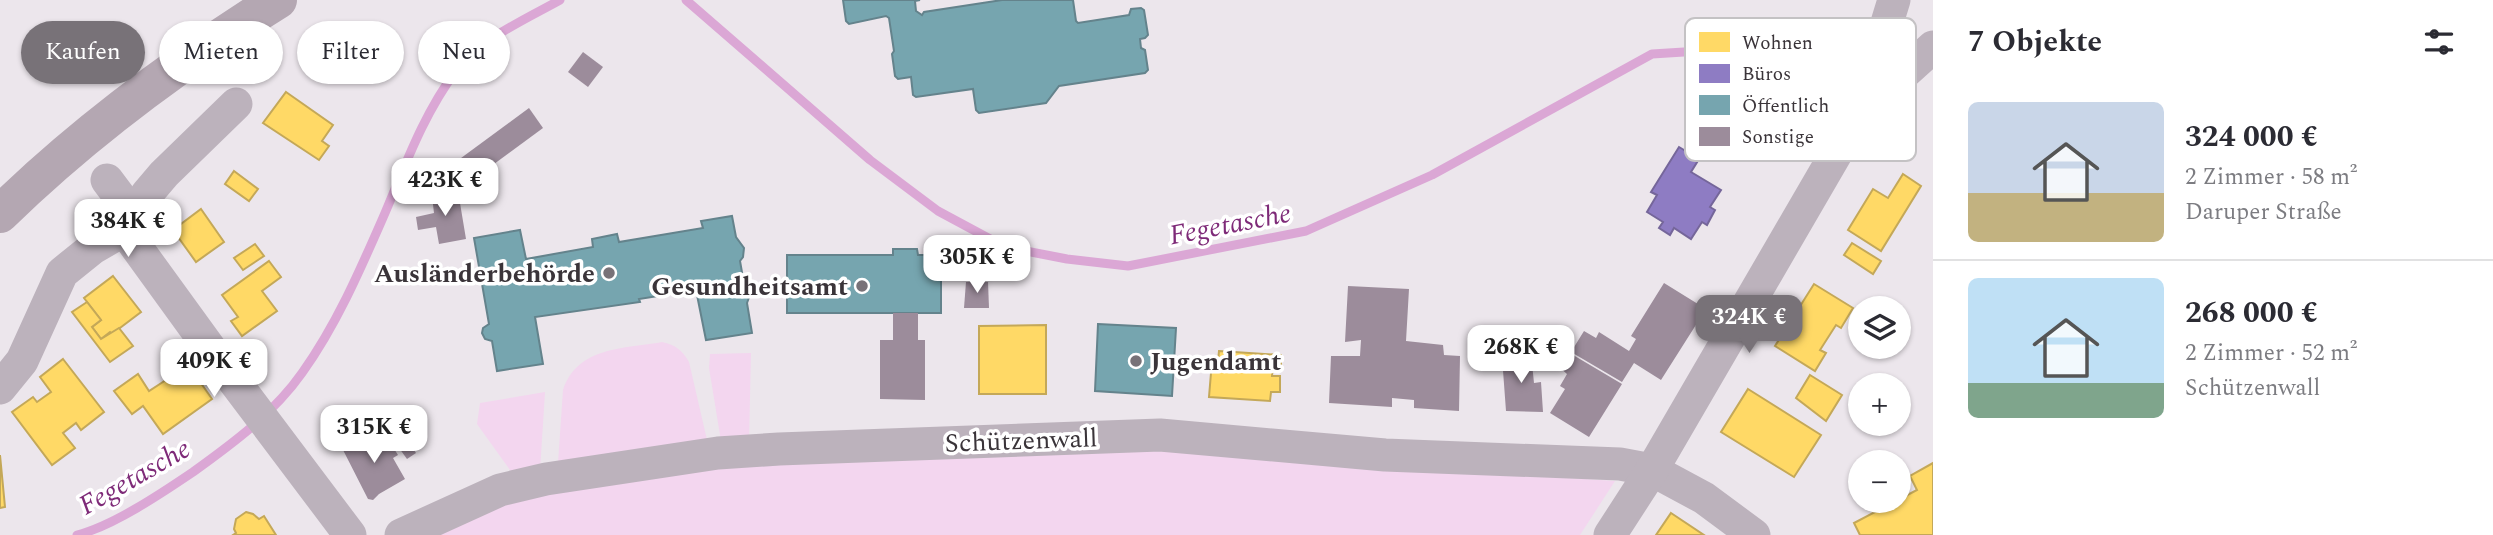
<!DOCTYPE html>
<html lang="de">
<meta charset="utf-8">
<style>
:root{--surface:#fff;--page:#f7f7f7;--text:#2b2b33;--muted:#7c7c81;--line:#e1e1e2;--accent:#787278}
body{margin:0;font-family:Spectral,serif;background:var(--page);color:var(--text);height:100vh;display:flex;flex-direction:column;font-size:26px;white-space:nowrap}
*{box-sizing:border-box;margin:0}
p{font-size:23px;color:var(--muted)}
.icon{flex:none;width:38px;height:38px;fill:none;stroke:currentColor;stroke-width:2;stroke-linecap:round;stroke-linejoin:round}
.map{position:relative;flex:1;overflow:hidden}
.sheet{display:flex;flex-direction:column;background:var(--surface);width:560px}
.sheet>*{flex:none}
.hud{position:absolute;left:21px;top:21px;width:665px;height:63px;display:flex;gap:14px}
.fabs{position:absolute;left:1848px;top:296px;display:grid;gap:14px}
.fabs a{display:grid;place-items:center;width:63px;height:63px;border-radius:50%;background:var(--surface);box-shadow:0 2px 5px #0004;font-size:35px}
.price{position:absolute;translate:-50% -60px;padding:0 16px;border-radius:14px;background:#fff;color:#222;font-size:23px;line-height:46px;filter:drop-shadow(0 2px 4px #0008)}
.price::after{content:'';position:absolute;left:50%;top:42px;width:21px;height:16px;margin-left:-10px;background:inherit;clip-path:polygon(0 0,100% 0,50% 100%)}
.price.on{background:var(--accent);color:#fff}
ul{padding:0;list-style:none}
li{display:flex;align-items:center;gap:21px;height:175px;padding:0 35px}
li+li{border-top:2px solid var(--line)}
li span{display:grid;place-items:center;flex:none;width:196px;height:140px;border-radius:10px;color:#555}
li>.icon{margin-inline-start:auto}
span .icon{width:84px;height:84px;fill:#fffc;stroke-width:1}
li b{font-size:30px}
h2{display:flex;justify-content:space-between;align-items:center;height:84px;padding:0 35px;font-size:30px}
.pill{padding:0 24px;border-radius:32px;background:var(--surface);box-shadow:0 2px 5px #0004;font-size:24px;line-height:63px}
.pill.on{background:var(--accent);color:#fff}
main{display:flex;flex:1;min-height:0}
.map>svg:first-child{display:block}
.green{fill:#f3d6ef}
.homes{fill:#ffd966;stroke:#c4a858;stroke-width:2}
.offices{fill:#8e7cc3;stroke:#75669a;stroke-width:2}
.public{fill:#76a5af;stroke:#64838c;stroke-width:2}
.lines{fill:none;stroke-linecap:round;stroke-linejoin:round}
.stream{stroke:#dba7d5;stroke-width:9}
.building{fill:#9c8c9b}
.street{stroke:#bcb2bc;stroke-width:33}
.secondary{stroke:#b4a7b2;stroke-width:38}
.poi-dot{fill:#787278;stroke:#fff;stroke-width:2.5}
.labels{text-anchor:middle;stroke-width:7;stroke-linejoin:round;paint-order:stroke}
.poi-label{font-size:26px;font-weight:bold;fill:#3a3439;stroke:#fff;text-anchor:end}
.street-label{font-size:26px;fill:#3a3439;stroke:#fff}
.water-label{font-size:28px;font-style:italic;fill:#7e2a78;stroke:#fff}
.key{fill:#fff;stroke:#c4c2c4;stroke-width:2}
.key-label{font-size:19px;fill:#3a3439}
</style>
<main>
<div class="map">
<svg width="1933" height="535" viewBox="0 0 1933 535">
<rect width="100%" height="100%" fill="#ece6ec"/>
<g class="green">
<path d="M662,342C676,345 682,350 689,362L707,440L558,463L563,390C578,346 624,349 662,342Z"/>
<path d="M751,353L749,442L722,447L709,368L710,354Z"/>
<path d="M545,392L540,471L515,477L477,424L480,403Z"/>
<path d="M1159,451L1615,481L1580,535H420L461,516L644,462Z"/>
</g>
<g class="homes">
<path d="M286,92L333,125L322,141L329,146L319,160L263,123Z"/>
<path d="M234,171L258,189L249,201L225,184Z"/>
<path d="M1903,174L1921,186L1881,251L1848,230L1873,189L1888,198Z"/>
<path d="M201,209L224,242L196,262L173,230Z"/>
<path d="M1852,243L1881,261L1873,274L1844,255Z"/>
<path d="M255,244L264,256L243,270L234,258Z"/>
<path d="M269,261L281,277L262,291L277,311L242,336L231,321L238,317L222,295Z"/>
<path d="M113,276L141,312L112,334L110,332L101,339L92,327L101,320L84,298Z"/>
<path d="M1814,284L1853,308L1841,328L1836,325L1820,350L1826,353L1815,371L1775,346Z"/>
<path d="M87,302L101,320L92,327L101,339L119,328L133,346L110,362L72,312Z"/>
<path d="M1046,325V394H979V326Z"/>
<path d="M1219,351L1281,355V364L1273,363L1272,376H1280V392H1271L1270,401L1209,397L1212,361H1218Z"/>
<path d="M63,359L104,412L81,430L76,423L63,433L75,448L52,465L12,412L33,397L37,402L51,392L40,377Z"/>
<path d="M184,359L212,399L163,434L143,406L132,414L114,391L138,374L149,391L169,378L165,372Z"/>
<path d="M1810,375L1842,395L1826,421L1796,398Z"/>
<path d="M1748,389L1821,435L1794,477L1721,432Z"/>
<path d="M0,455L5,507L0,508Z"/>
<path d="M1933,463V535H1860L1854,523L1917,490L1910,476Z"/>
<path d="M246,512L253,514L259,519L264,516L276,535H233L236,533L234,529L236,519Z"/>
<path d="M1671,513L1704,535H1656Z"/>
</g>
<path class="offices" d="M1679,147L1699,159L1691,172L1721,190L1710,207L1715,210L1707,225L1702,222L1691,239L1674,228L1670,235L1659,228L1663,222L1647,212L1657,195L1651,192Z"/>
<g class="public">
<path d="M843,0H920L915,1L916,11L922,15L924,12L1002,0H1073L1076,21L1078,23L1129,15L1131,9L1141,8L1144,10L1148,35L1145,38L1140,39L1141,48L1145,50L1148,70L1145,73L1059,86L1046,103L979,113L976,110L973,89L916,97L913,95L911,77L898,79L895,76L892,54L894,51L889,18L886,16L849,24L846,21Z"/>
<path d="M732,216L736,237L744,248L743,257L740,261L743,278L750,286L751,292L747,303L752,333L706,340L696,290L639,299L640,302L535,317L543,364L497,371L492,341L485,339L482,333L483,328L489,324L474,238L520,230L526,259L593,247L592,239L617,234L619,242L703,228L701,221Z"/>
<path d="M893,249H917L918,255H941V313H787V255H893Z"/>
<path d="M1098,324L1176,328L1172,396L1095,391Z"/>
</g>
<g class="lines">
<g class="stream">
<path d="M686,0L870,160L938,211L1005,247L1067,259L1128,266L1306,231L1432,175L1652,54L1827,43"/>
<path d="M77,535C113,526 162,493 193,472C232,444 274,413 302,373C337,324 361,268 385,213C405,166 424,113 456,71C480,39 526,19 560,0"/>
</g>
</g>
<g class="building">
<path d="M583,52L603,67L588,87L568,72Z"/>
<path d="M529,108L543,128L471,181L457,161Z"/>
<path d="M458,191L466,239L439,244L436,227L418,230L416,217L434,213L432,196Z"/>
<path d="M966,282H988L989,308H964Z"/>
<path d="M1664,283L1706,309L1661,380L1634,363L1622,382L1571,352L1584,331L1596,338L1599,332L1629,351L1636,339L1631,336Z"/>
<path d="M1348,286L1409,289L1406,341L1443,345L1444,355L1460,356L1459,411L1414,408V400L1392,398V407L1329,403L1331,356H1360L1361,340L1345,342Z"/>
<path d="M893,313H918V340H925V400L880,399V340H893Z"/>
<path d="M1563,349L1622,384L1589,437L1550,413L1565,389L1560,386L1567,374L1559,367L1558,360Z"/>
<path d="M1531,354L1534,383L1541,382L1543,412L1506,411L1502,357Z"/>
<path d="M384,433L398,455L393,458L405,479L379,494L373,500L368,499L341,446L357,437L363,446Z"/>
<path d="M403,434L416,453L407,459L394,441Z"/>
</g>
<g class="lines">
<g class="street">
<path d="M1861,112L1933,47"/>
<path d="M107,180L125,204L124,230L219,361L350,535"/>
<path d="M0,388L22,361L62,273L93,248L124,230L147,194L164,174L236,104"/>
<path d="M401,535L500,490L546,479L718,453L779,449L1160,435L1385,455L1620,464L1652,470L1704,498L1754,535"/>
<path d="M1610,535L1652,470L1859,114L1894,0"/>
</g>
<path class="secondary" d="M0,214C84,132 179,62 278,0"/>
</g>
<g class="poi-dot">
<circle cx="609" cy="273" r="7"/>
<circle cx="862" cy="286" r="7"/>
<circle cx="1136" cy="361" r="7"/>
</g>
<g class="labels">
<g class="poi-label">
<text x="595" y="282">Ausländerbehörde</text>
<text x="848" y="295">Gesundheitsamt</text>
<text x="1150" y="370" text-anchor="start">Jugendamt</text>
</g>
<g class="street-label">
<text transform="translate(1021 440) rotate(-2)" y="9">Schützenwall</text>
</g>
<g class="water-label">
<text transform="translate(1230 223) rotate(-11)" y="10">Fegetasche</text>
<text transform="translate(134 476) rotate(-30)" y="10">Fegetasche</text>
</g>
</g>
<rect x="1685" y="18" width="231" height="143" rx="10" class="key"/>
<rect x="1699" y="32" width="31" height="20" fill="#ffd966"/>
<rect x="1699" y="64" width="31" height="19" fill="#8e7cc3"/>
<rect x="1699" y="95" width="31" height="20" fill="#76a5af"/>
<rect x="1699" y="127" width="31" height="19" fill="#9c8c9b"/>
<g class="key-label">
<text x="1742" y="49">Wohnen</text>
<text x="1742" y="80">Büros</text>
<text x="1742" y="112">Öffentlich</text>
<text x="1742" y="143">Sonstige</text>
</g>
</svg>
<div class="fabs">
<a><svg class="icon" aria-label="layers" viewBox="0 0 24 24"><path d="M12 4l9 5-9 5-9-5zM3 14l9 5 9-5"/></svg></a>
<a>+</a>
<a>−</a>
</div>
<b class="price" style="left:445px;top:218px">423K €</b>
<b class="price" style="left:128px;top:259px">384K €</b>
<b class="price" style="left:977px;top:295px">305K €</b>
<b class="price on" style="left:1749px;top:355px">324K €</b>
<b class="price" style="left:1521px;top:385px">268K €</b>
<b class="price" style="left:214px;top:399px">409K €</b>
<b class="price" style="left:374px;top:465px">315K €</b>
<div class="hud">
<a class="pill on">Kaufen</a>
<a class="pill">Mieten</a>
<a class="pill">Filter</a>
<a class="pill">Neu</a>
</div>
</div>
<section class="sheet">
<h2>7 Objekte<svg class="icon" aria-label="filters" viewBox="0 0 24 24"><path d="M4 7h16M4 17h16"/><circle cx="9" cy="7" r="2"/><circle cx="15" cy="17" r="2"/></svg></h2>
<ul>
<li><span style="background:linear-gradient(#c9d6e8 65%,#c2b280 0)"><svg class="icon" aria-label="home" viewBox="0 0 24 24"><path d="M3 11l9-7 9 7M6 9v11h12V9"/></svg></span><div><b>324 000 €</b><p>2 Zimmer · 58 m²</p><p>Daruper Straße</p></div></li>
<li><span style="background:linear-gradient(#bfe0f5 75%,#7fa58c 0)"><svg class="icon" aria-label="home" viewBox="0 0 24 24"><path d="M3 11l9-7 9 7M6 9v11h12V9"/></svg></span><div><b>268 000 €</b><p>2 Zimmer · 52 m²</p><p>Schützenwall</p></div></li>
</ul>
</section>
</main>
